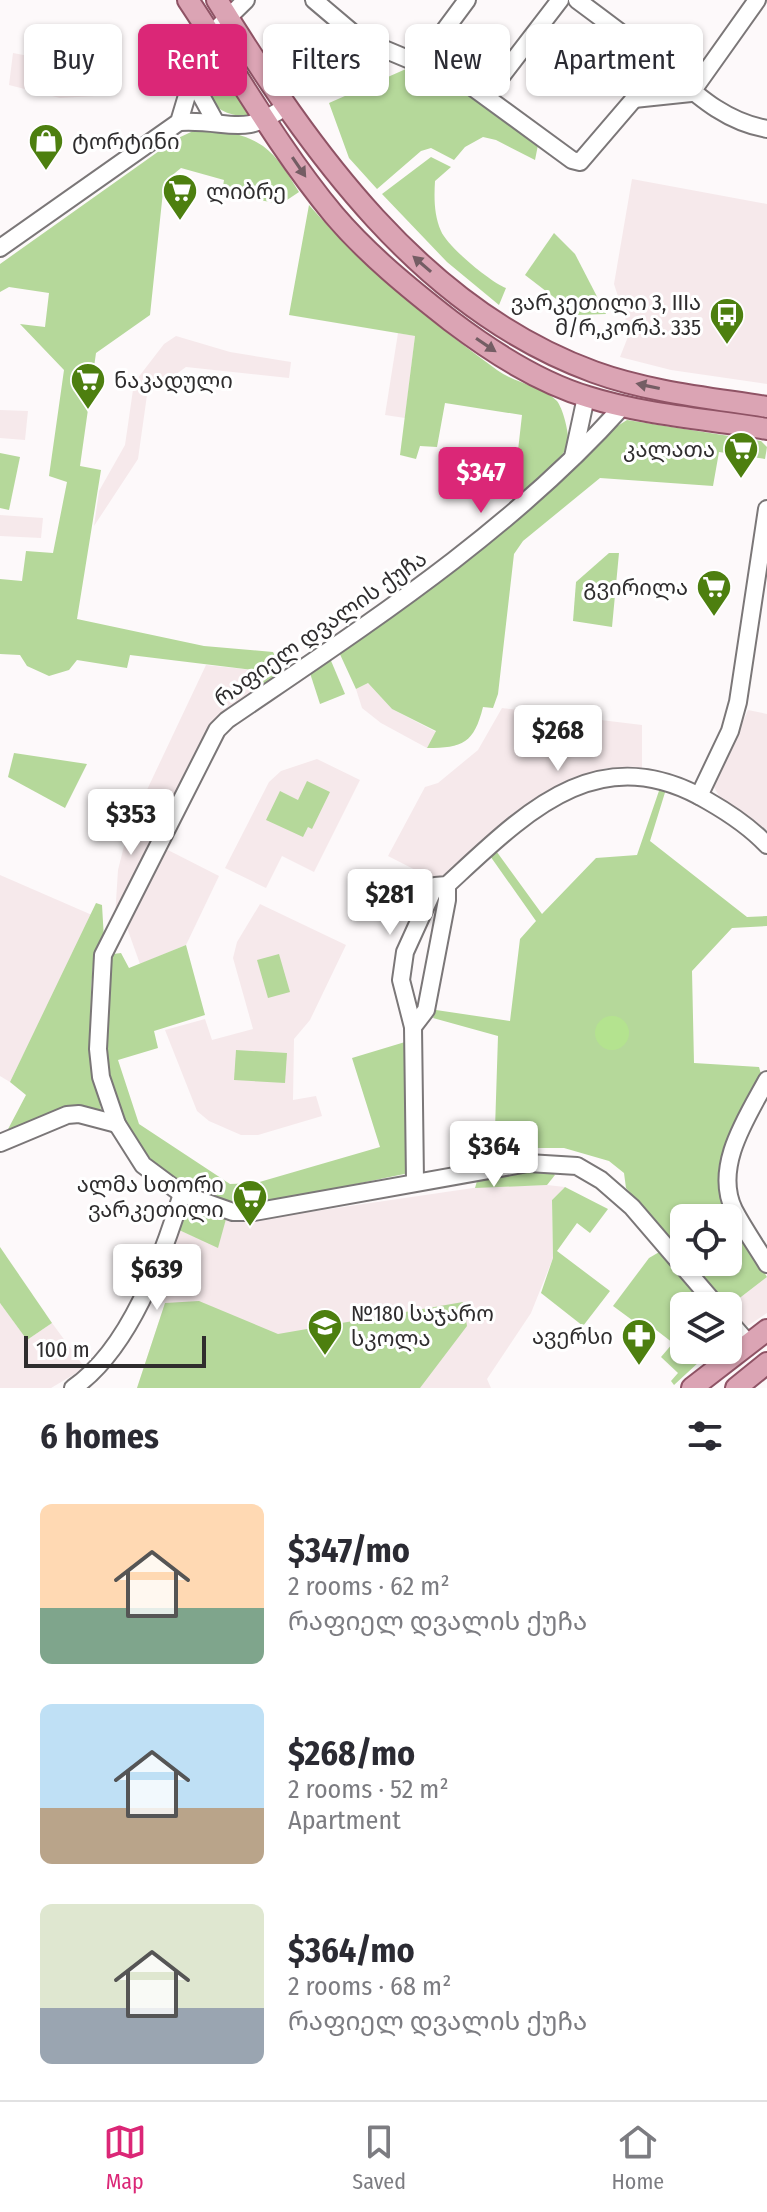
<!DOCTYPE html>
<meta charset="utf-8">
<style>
:root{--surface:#fff;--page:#f7f7f7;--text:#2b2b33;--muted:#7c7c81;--line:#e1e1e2;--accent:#db2777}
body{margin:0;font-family:"Fira Sans Condensed","Noto Sans Georgian",sans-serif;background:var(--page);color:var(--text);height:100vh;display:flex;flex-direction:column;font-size:30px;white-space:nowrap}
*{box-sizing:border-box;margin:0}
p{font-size:26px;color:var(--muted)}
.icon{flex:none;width:44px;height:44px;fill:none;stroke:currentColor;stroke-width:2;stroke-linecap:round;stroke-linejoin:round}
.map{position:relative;height:1388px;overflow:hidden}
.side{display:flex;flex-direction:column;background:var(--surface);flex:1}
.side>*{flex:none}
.top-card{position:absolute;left:24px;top:24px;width:720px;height:72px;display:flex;gap:16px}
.controls{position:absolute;left:670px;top:1204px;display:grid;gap:16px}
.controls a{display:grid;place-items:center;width:72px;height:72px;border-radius:12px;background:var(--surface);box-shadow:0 2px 6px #0004;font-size:40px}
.scale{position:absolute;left:24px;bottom:20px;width:182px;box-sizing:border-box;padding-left:8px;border:4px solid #2f2d2e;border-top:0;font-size:22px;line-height:28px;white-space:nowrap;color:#2f2d2e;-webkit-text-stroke:6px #fff;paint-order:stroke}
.price{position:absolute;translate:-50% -68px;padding:0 18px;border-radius:8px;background:#fff;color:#222;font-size:26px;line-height:52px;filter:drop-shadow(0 2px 4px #0008)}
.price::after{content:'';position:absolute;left:50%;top:48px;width:24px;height:18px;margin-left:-12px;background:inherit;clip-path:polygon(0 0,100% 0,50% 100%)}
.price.active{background:var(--accent);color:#fff}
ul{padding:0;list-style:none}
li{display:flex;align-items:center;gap:24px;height:200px;padding:0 40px}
li span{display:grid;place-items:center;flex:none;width:224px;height:160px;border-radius:12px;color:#555}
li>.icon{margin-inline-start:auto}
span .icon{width:96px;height:96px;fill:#fffc;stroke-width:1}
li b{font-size:34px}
h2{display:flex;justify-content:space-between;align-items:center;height:96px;padding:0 40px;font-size:34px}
.chip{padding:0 28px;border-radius:12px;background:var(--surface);box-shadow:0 2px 6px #0004;font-size:28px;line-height:72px}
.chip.active{background:var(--accent);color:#fff}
.dock{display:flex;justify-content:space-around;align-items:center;height:112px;border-top:2px solid var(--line);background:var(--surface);font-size:22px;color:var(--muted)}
.dock a{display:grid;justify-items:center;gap:4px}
.dock .active{color:var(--accent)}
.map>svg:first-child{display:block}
.built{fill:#f6e9eb}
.green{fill:#b5d89a}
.water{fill:#b4e38f}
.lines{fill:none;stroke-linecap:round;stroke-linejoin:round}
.minor-casing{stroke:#7b7778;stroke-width:20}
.major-casing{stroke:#8f5365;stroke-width:24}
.minor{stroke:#fff;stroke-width:16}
.major{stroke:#dba4b4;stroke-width:20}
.oneway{fill:#745d64}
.labels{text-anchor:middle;stroke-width:6;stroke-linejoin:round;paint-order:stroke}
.poi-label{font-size:22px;fill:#2f2d2e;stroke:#fff;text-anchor:end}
.street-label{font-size:22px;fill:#2f2d2e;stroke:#fff}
</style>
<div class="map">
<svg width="767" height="1388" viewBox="0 0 767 1388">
<rect width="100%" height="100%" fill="#fdf9fa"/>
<g class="built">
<path d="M87,26L106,30L95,96L60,98L9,85L13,53L71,64Z"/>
<path d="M632,179L767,204V384L671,370L620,357L633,324L626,321L614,284Z"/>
<path d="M398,333L415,336L405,418L385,415Z"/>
<path d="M176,336L230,352L291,362L289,378L186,367L147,395L138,459L94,526L99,491L125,445L134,383L164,344Z"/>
<path d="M0,410L28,411L25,440L0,438Z"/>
<path d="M0,515L43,518L41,538L0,536Z"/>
<path d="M206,665L253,670L262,686L227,713L115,917L118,870L128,830Z"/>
<path d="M368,683L392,709L436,732L427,748L381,723L362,708L356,689Z"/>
<path d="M502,708L642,725V768H607L571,778L526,807L445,879H433L388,856L425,787L438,783L478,750Z"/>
<path d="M748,710L767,714V830L720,798L714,787Z"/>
<path d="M317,759L360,780L314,872L282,856L266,888L225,868L269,782L281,771Z"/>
<path d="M164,848L219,876L186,945L140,964L126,925Z"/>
<path d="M0,875L92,915L10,1082L0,1076Z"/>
<path d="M260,904L346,945L310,1020L294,1039L293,1100L316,1096L322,1116L258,1135H241L209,1121L197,1111L165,1030L205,1019L212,1040L253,1029L233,958L237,942Z"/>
<path d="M547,1185L565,1187L552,1200L553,1258L531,1313L487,1379L491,1388H137L165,1303L147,1297L179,1230L216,1246L226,1219L241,1222L480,1187Z"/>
<path d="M767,1277V1313L746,1327L740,1324L728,1307Z"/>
<path d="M0,1303L27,1340L52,1323L85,1368L51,1388H0Z"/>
</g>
<g class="green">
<path d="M211,53L254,117C212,117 193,93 211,53Z"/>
<path d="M424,61L538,145L535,160L496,140L483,137L465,147L454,160L431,148L421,151L377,189L349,158L329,103Z"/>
<path d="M204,126C261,139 269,142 299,192L281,204L222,193L224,180L181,168L164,182L150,315L96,353L80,466L101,470L77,619L204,646L273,652L284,673L262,686L253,670L130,655L127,668L77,660L69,670L49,676L27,666L20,655L0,654V579L22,581L26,551L53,553L67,482L49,476L64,370L20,324L45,327L49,293L9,287L0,292V264L176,139Z"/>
<path d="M431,157L451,167L435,181C434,198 434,215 441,231C447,246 490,282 506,288L499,305L447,262L382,194Z"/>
<path d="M309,205C365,269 429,320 497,370C515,383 542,386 557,401C563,409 569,432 568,442C565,461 527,490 512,504L522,415L445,403L437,447L420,446L416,459L400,455L415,336L289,315Z"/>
<path d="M554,233L575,254L606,314L577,315L525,275Z"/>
<path d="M627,420L761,441L767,447L765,459L719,452L713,486L600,478L523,541L514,554L498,694L493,708L483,707C474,743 463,748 427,748L436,731L392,709L368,683L356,689L338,650L500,533L611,430Z"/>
<path d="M0,453L20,457L9,510L0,508Z"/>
<path d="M609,553H619L612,627L573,621L576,582Z"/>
<path d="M329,656L345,694L320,704L309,670Z"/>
<path d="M14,753L87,764L65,808L8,777Z"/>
<path d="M307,781L330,792L312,829L308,827L303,837L266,820L280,791L298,800Z"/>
<path d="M661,785L667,786L650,841L747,917L767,916V926L732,928L692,971L694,1063L759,1067L761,1074L733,1133L719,1169L718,1181L734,1222L767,1277L728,1307L690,1262H728V1218H684V1254L626,1188L624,1173L609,1161L564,1148H509L494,1160L498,1036L433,1018L436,1010L510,1021L520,939L536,921L488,853L494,848L542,914L596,858L637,855Z"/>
<path d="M96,903L102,905L104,939L93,964L91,990L90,1050L102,1115L6,1133L26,1095L10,1082Z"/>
<path d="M186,945L205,1015L154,1031L158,1048L118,1060L139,1124L230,1184L256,1183L380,1147L352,1058L405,1042L409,1173L250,1206C176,1198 116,1143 106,1067C102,1033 108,995 109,962L113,954L121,953L129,968Z"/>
<path d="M279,954L290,992L268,998L257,960Z"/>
<path d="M236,1050L287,1053L285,1083L234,1080Z"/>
<path d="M518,1171H550L555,1175L547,1185L475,1188L477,1181Z"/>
<path d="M565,1187L608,1209L590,1233L577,1223L557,1251L610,1291L583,1326L541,1293L553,1258L552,1200Z"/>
<path d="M193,1207L226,1219L218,1248L179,1230L183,1216Z"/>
<path d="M0,1247L52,1323L27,1340L0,1303Z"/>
<path d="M661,1251L705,1306H684V1350H712L674,1385L671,1381L678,1373L661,1357L673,1343L651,1326L647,1331L613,1306L649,1258Z"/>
<path d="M199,1301L278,1334L463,1302L467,1326L420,1388H137L165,1303Z"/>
</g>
<circle class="water" cx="612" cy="1033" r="17"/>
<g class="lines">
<defs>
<g id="minor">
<path d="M314,0L360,39L415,62L427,54L467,0"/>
<path d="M577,0C604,20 631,40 657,61C692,90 721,121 767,129"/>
<path d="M427,54L572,160L580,162L634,99L658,62"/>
<path d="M193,81L215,121"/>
<path d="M691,93L757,0"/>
<path d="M487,95L560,0"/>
<path d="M634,99L691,93"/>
<path d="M179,122C231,119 241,139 286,106"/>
<path d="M0,248L179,122L203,42L246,0"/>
<path d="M622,407C509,533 366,625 227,720L217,730L103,955L98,1049L101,1077L117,1124L143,1165L182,1194L233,1212H254L528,1163L577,1166L601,1180L632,1207L717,1306"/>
<path d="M573,457L586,397"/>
<path d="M699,796L730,731L738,702L767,509"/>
<path d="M413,1027L426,1010L447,900V885"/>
<path d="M767,1080C747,1117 713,1167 734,1210C744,1229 756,1246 767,1264"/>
<path d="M0,1143L67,1115L79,1114L117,1124"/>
<path d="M415,1181L413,1027L401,980L405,952L435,886L447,885C525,813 598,736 708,801C729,813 750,827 767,845"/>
<path d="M728,1320L748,1343"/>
<path d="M73,1388C130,1349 162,1258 182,1194"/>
</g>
<g id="major">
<path d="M188,0C236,72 279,149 334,215C368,255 410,289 451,321C492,352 538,382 588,397C645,415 708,419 767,429"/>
<path d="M217,0C310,150 421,309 594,372C649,392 710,398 767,407"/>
<path d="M692,1388L767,1330"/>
<path d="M736,1388L767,1363"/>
</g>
</defs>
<use href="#minor" class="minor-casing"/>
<use href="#major" class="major-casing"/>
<use href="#minor" class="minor"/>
<use href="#major" class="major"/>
</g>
<defs><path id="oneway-solid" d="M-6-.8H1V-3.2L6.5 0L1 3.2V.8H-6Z" transform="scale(2)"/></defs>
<g class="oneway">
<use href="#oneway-solid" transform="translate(299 167) rotate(56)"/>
<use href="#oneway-solid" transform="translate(422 264) rotate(-139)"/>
<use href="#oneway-solid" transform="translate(486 345) rotate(34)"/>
<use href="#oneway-solid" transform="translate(648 386) rotate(-168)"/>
</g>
<defs>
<symbol id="shop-pin" viewBox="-11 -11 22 30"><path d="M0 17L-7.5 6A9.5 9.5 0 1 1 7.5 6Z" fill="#4d7f0f" stroke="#fff"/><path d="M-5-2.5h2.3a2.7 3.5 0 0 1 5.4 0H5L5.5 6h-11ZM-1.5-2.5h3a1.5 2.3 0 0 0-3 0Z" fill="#fff"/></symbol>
<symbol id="supermarket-pin" viewBox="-11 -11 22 30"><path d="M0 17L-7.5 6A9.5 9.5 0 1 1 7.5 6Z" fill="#4d7f0f" stroke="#fff"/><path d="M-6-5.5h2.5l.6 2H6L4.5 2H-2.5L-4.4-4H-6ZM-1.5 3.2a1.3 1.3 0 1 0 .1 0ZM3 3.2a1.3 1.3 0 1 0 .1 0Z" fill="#fff"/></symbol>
<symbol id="bus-pin" viewBox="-11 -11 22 30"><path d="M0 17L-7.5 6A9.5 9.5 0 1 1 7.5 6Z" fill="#4d7f0f" stroke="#fff"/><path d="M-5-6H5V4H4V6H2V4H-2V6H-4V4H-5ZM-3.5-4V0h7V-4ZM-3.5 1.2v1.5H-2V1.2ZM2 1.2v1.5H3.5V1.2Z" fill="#fff"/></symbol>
<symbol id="school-pin" viewBox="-11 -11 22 30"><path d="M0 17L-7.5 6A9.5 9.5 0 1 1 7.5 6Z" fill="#4d7f0f" stroke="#fff"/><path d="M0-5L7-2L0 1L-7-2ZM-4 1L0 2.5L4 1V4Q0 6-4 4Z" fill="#fff"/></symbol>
<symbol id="pharmacy-pin" viewBox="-11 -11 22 30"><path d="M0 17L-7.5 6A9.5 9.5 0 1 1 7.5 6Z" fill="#4d7f0f" stroke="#fff"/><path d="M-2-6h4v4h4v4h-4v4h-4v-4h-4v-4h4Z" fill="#fff"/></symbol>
</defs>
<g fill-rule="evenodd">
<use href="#shop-pin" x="26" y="121" width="40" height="54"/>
<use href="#supermarket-pin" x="160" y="171" width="40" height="54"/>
<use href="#bus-pin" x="707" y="295" width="40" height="54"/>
<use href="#supermarket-pin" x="68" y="360" width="40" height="54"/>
<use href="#supermarket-pin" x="721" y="429" width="40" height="54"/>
<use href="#supermarket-pin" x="694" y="567" width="40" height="54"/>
<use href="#supermarket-pin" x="230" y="1177" width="40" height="54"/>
<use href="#school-pin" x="305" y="1306" width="40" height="54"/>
<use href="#pharmacy-pin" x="619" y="1316" width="40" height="54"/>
</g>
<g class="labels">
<g class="poi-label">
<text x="72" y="149" text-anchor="start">ტორტინი</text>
<text x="206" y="199" text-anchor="start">ლიბრე</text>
<text x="701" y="310">ვარკეთილი 3, IIIა<tspan x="701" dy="25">მ/რ,კორპ. 335</tspan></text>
<text x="114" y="388" text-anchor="start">ნაკადული</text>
<text x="715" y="457">კალათა</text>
<text x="688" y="595">გვირილა</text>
<text x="224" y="1192">ალმა სთორი<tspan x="224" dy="25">ვარკეთილი</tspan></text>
<text x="351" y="1321" text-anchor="start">№180 საჯარო<tspan x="351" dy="25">სკოლა</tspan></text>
<text x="613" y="1344">ავერსი</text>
</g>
<g class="street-label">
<text transform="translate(320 628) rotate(-35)" y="8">რაფიელ დვალის ქუჩა</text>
</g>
</g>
</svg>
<div class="controls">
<a><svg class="icon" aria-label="locate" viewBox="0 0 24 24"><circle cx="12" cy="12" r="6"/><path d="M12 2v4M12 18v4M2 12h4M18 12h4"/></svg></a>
<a><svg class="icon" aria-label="layers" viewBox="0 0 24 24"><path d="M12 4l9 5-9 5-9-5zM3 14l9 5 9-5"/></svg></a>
</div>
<div class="scale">100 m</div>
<b class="price active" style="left:481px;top:515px">$347</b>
<b class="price" style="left:558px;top:773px">$268</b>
<b class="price" style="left:131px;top:857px">$353</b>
<b class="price" style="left:390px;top:937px">$281</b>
<b class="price" style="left:494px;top:1189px">$364</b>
<b class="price" style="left:157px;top:1312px">$639</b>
<div class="top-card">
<a class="chip">Buy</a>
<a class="chip active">Rent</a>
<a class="chip">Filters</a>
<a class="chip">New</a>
<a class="chip">Apartment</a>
</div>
</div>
<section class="side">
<h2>6 homes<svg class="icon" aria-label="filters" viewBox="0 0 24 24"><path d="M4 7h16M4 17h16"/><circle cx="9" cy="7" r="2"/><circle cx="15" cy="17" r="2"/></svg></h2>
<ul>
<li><span style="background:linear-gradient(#ffd9b3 65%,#7fa58c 0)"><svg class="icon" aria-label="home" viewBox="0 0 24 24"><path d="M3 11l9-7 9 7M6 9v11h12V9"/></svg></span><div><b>$347/mo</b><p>2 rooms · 62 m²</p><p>რაფიელ დვალის ქუჩა</p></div></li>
<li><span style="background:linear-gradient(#bfe0f5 65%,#b9a48a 0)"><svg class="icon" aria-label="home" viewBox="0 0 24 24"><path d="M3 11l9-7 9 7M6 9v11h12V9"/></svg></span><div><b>$268/mo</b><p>2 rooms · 52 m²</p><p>Apartment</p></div></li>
<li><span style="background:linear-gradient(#dfe7d0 65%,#9aa5b1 0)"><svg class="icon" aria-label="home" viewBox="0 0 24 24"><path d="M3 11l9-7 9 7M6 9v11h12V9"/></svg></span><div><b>$364/mo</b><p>2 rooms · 68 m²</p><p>რაფიელ დვალის ქუჩა</p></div></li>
</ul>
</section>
<nav class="dock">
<a class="active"><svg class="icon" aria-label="map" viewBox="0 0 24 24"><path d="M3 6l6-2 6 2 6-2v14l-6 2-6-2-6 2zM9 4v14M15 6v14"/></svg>Map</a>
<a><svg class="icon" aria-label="saved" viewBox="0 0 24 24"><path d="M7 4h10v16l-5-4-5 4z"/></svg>Saved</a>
<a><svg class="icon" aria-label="home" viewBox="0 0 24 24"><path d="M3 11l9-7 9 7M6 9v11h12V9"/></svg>Home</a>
</nav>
